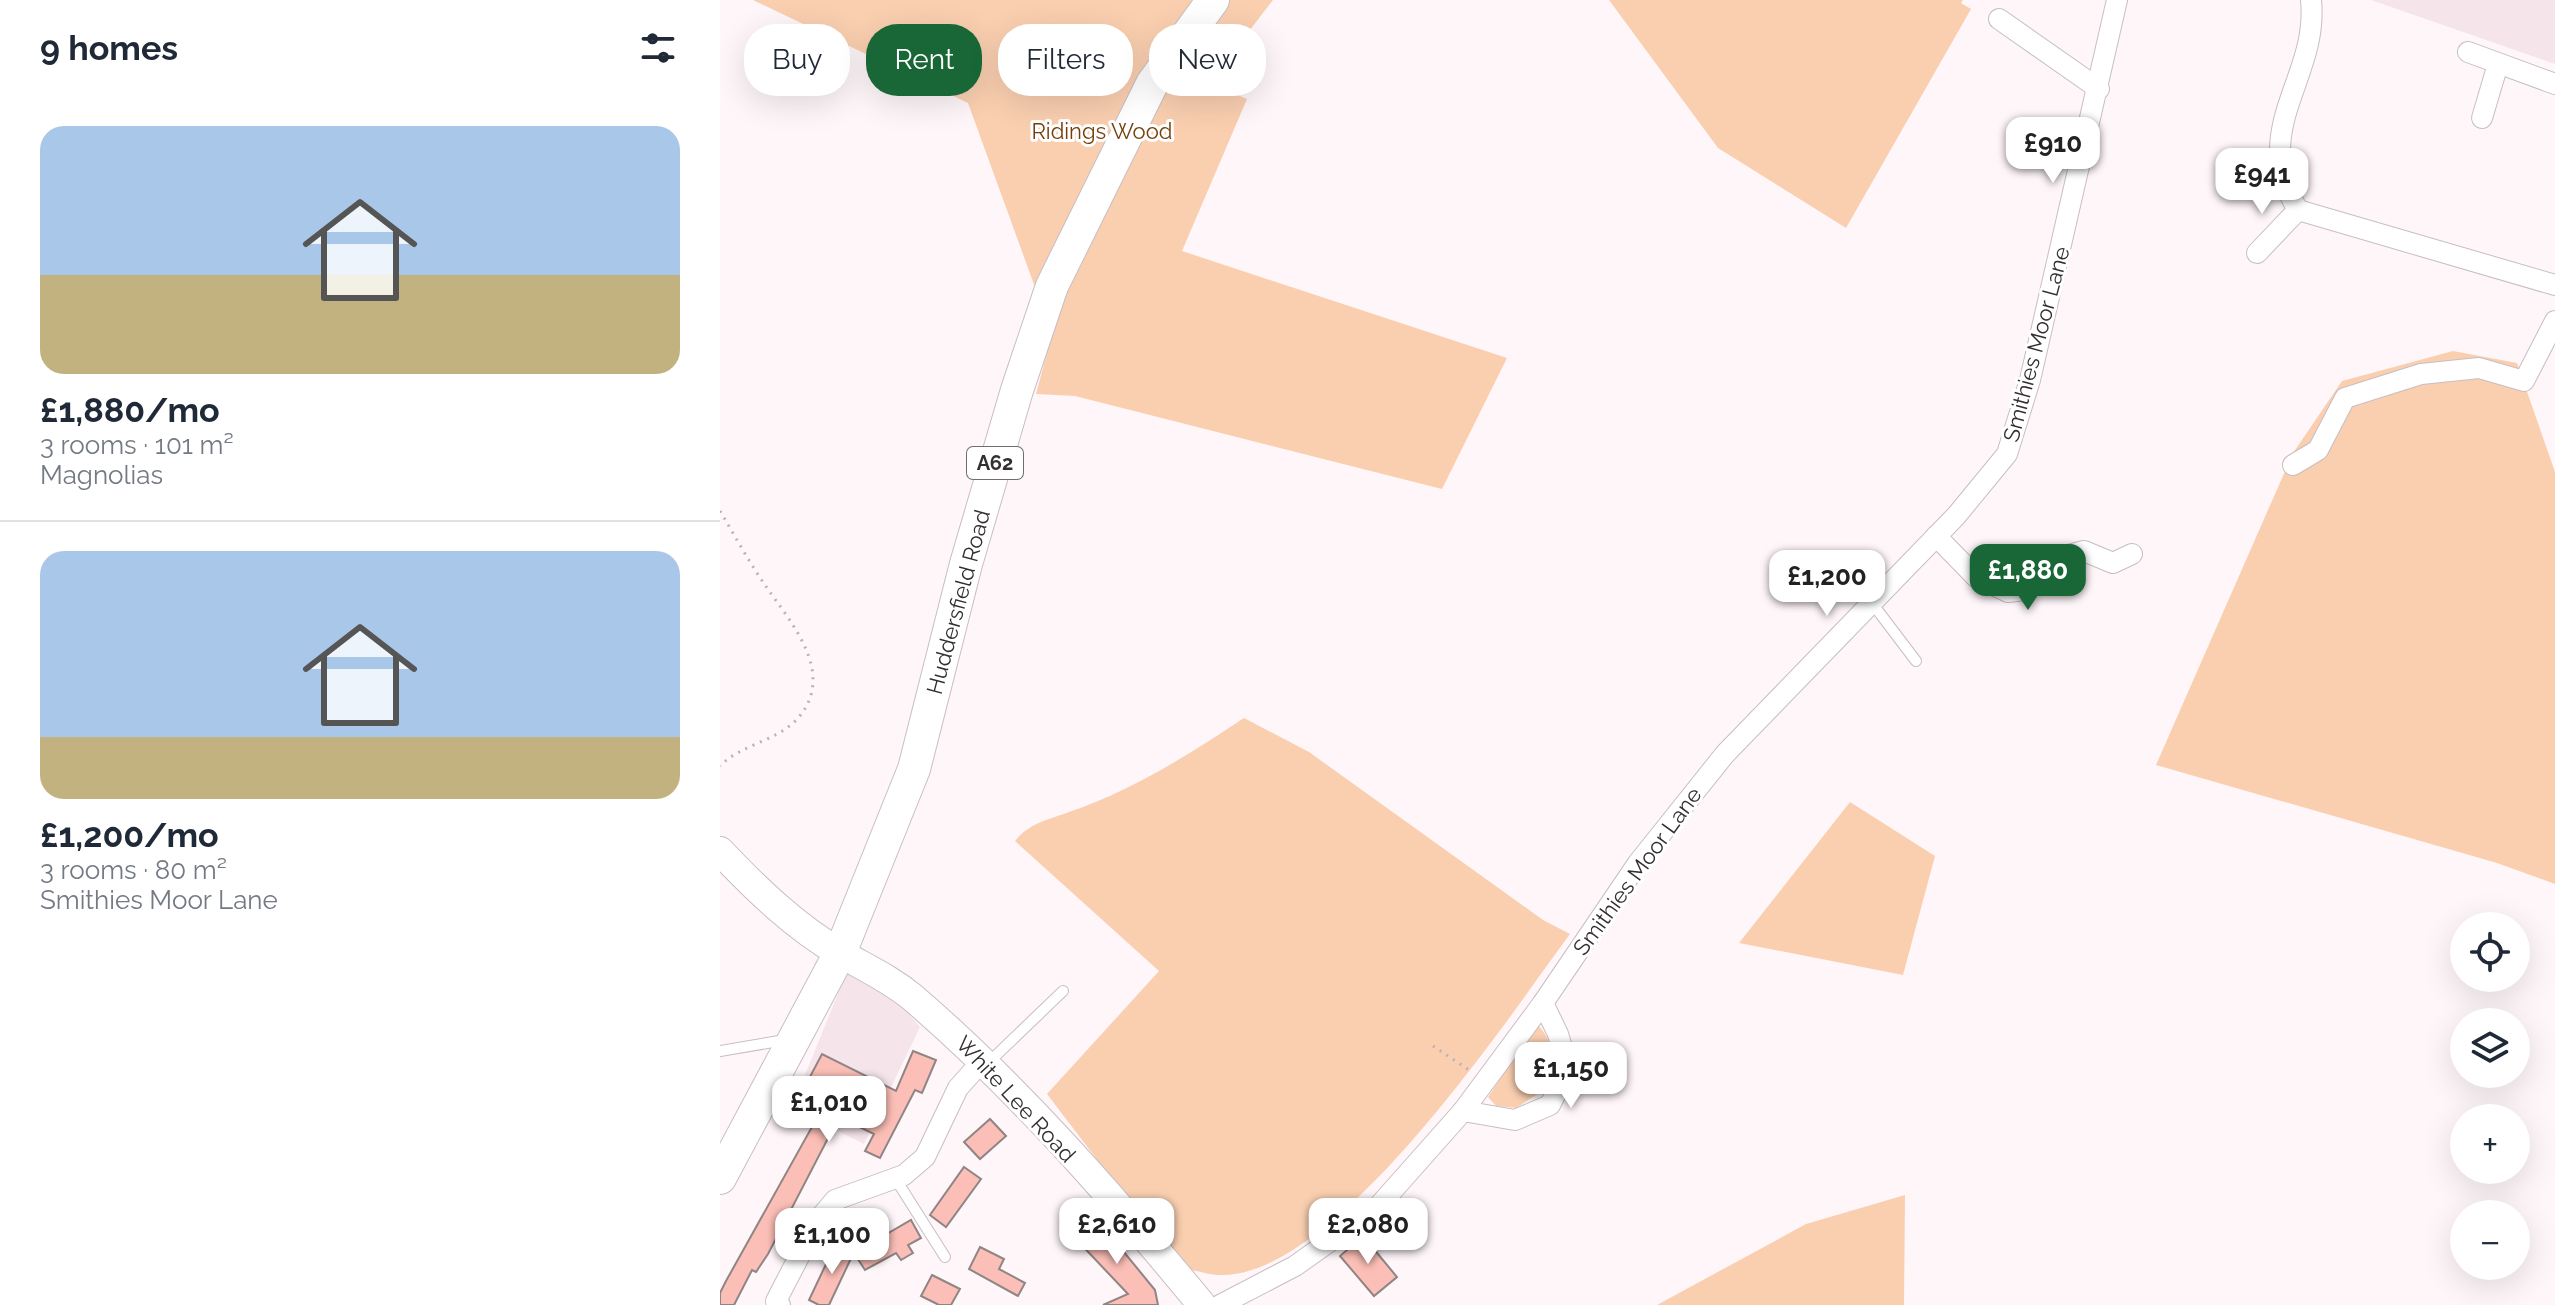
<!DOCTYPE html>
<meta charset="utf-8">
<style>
:root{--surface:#fff;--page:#f6f6f7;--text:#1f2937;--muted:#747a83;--line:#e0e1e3;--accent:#196736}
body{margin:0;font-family:Raleway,sans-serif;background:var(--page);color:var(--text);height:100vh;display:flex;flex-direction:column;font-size:30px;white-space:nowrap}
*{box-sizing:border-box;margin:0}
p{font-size:26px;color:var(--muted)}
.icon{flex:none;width:44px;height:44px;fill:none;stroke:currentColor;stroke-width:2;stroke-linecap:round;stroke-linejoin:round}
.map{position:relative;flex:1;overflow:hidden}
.details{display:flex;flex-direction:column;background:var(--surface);width:720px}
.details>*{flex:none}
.banner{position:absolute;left:24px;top:24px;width:760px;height:72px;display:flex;gap:16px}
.fabs{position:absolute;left:1730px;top:912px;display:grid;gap:16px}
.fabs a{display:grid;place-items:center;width:80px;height:80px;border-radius:50%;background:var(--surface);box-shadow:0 8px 32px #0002;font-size:40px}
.price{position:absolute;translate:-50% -68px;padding:0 18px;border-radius:16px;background:#fff;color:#222;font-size:26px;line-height:52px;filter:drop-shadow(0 2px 4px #0008)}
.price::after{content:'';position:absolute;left:50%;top:48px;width:24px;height:18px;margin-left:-12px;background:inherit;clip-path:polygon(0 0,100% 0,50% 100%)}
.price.on{background:var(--accent);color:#fff}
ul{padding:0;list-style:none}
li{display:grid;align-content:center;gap:16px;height:424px;padding:0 40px}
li+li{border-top:2px solid var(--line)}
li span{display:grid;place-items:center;height:248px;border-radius:24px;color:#555}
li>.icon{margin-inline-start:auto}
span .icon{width:144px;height:144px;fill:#fffc;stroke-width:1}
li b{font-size:34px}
h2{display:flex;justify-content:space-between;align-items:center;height:96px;padding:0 40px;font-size:34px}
.tag{padding:0 28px;border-radius:32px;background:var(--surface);box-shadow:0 8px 32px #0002;font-size:28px;line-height:72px}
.tag.on{background:var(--accent);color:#fff}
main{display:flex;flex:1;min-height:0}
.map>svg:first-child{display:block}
.built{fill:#f5e5ea}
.green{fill:#facfb0}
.building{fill:#fcbfb7;stroke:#8f8584;stroke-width:2}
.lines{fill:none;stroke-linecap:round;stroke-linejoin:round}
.service-casing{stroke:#c8bec1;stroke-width:12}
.minor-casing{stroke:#c8bec1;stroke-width:22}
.secondary-casing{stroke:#c8bec1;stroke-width:30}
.primary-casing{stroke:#c8bec1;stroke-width:34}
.path{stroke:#b9b2b5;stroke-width:3;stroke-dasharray:2 6;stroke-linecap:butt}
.service{stroke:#fff;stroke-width:10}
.minor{stroke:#fff;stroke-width:20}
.secondary{stroke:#fff;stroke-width:28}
.primary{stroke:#fff;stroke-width:32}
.labels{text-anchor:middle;stroke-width:6;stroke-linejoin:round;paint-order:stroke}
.shield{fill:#fff;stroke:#706d6f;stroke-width:2}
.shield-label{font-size:20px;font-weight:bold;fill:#332f31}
.park-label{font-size:22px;fill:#743f0a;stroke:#fff}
.street-label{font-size:22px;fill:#332f31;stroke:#fff}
</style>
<main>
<section class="details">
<h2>9 homes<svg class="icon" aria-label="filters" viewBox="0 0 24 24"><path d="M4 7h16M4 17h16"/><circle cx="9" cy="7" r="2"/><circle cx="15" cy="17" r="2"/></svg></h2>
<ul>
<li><span style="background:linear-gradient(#a9c7e8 60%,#c2b280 0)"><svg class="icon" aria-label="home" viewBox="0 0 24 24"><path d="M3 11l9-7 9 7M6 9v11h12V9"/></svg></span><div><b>£1,880/mo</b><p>3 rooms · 101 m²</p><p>Magnolias</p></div></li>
<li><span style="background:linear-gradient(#a9c7e8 75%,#c2b280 0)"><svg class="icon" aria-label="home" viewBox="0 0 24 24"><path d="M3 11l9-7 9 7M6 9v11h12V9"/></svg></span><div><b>£1,200/mo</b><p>3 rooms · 80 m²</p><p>Smithies Moor Lane</p></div></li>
</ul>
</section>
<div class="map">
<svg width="1835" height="1305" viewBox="0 0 1835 1305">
<rect width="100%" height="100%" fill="#fff6f9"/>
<g class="built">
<path d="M1651,0H1835V64Z"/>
<path d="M126,974L172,995L200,1027L144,1144L72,1107Z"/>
</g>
<g class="green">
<path d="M33,0H553L489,83L527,99L462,251L787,358L722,489L355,396L316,394L332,334L248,103Z"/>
<path d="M889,0H1243L1241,3L1251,9L1126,228L998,148Z"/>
<path d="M1733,351L1797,363L1835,472V884L1777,863L1436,765L1573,453L1622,381Z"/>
<path d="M524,718L589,752L823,920L850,934C789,1016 601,1302 485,1273C478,1271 467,1270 462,1266C449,1256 438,1236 427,1223C393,1181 360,1137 327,1094L439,971L295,841C309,823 328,820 349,812C413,790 467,756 524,718Z"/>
<path d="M1130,802L1215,856L1183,975L1019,943Z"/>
<path d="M817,1024C835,1043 835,1062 828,1087L796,1108L776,1106L768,1097Z"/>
<path d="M1185,1195L1184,1305H937L1086,1224Z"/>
</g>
<g class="building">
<path d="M193,1051L216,1060L202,1093L195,1090L160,1158L145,1151L154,1134L119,1117L48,1254L36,1272L32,1270L14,1305H0V1293L6,1281L102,1109L86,1101L89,1093L83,1090L102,1054L176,1091Z"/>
<path d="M270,1119L286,1136L260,1159L244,1142Z"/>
<path d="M244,1167L261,1179L226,1227L210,1215Z"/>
<path d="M376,1218L435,1290L438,1305H383L408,1294L354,1237Z"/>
<path d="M191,1220L201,1238L188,1245L193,1253L181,1260L176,1253L145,1270L134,1253Z"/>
<path d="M643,1236L677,1277L654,1296L620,1256Z"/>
<path d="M116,1243L134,1252L109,1305H99L89,1300Z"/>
<path d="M260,1247L284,1259L279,1269L305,1283L298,1296L249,1269Z"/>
<path d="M212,1275L240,1289L231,1305H219L201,1296Z"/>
</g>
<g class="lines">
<defs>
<g id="service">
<path d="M1152,603L1196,661"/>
<path d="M0,1051L65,1040"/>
<path d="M268,1063L343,991"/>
<path d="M175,1178L225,1257"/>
</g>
<g id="minor">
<path d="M1591,0C1599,79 1528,128 1578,210L1835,285"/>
<path d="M1279,19L1379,89"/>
<path d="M1748,52L1835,84"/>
<path d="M1762,118L1778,64"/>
<path d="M1537,253L1578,210"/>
<path d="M1573,465L1598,450L1625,398L1701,374L1759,368L1804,381L1835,321"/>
<path d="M1216,536L1256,577L1288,592L1305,590L1345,556L1364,551L1393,563L1412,554"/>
<path d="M743,1111L795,1120L830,1105L848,1069L838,1034L823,1003"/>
<path d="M60,1305L56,1301L98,1220L115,1200L184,1175L205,1157L238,1088L264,1059"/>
<path d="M500,1305L575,1266L657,1208L743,1111L823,1003L918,863L1005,754L1236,516L1287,454L1310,380L1397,0"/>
</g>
<path id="secondary" d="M0,851C36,889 74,926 120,953C144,967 169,978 192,997C298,1088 393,1197 482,1305"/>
<path id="primary" d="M0,1178L120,953L194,769L246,564L297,390L332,286L432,84L493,0"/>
</defs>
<use href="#service" class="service-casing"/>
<use href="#minor" class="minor-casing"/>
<use href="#secondary" class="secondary-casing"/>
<use href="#primary" class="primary-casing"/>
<g class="path">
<path d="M0,511C15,536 29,562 45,585C71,623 116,672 79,717C59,741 21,744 0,766"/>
<path d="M713,1046L749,1070"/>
</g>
<use href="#service" class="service"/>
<use href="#minor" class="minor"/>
<use href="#secondary" class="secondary"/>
<use href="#primary" class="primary"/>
</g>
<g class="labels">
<rect class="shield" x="247" y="447" width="56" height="32" rx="6"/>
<g class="shield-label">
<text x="275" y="470">A62</text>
</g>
<g class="park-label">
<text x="382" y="139">Ridings Wood</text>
</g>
<g class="street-label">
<text transform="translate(1316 344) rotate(-75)" y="8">Smithies Moor Lane</text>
<text transform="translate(238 602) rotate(-75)" y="8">Huddersfield Road</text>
<text transform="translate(917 871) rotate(-54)" y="8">Smithies Moor Lane</text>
<text transform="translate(296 1099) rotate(47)" y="8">White Lee Road</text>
</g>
</g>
</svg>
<div class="fabs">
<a><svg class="icon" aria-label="locate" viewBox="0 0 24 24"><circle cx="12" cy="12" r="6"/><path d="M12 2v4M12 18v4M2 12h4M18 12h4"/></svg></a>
<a><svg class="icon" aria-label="layers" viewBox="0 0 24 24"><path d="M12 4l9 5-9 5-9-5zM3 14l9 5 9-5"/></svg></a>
<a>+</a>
<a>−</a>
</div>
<b class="price" style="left:1333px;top:185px">£910</b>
<b class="price" style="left:1542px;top:216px">£941</b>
<b class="price on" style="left:1308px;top:612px">£1,880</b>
<b class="price" style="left:1107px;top:618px">£1,200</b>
<b class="price" style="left:851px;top:1110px">£1,150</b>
<b class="price" style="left:109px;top:1144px">£1,010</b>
<b class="price" style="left:397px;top:1266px">£2,610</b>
<b class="price" style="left:648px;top:1266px">£2,080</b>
<b class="price" style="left:112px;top:1276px">£1,100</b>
<div class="banner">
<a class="tag">Buy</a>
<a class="tag on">Rent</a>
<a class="tag">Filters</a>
<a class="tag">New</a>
</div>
</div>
</main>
